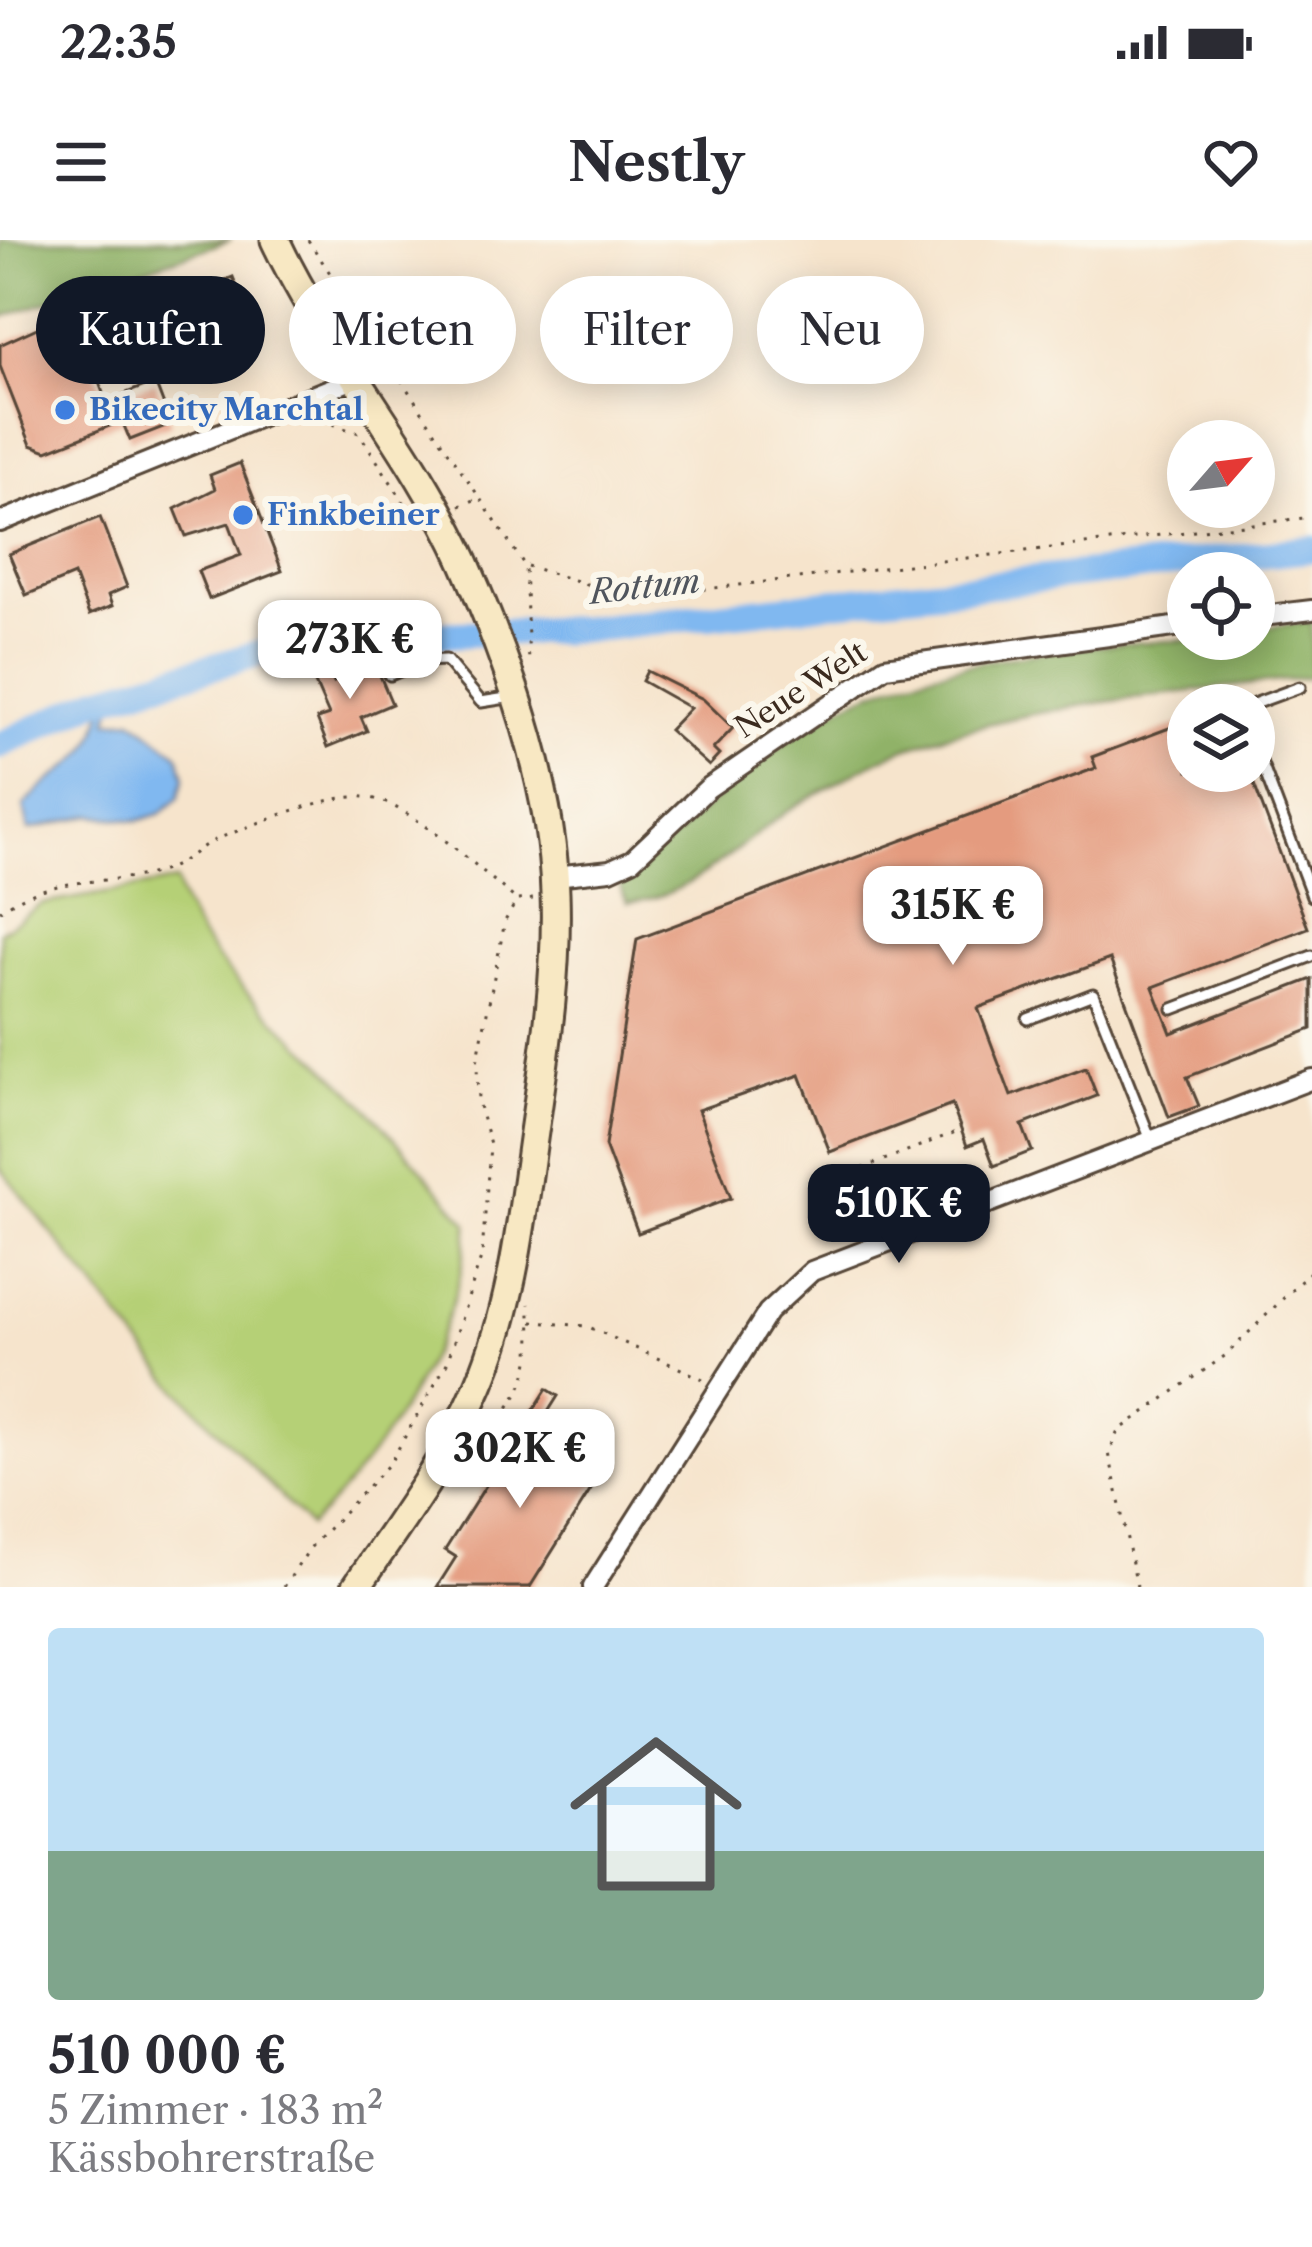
<!DOCTYPE html>
<html lang="de">
<meta charset="utf-8">
<style>
:root{--surface:#fff;--page:#f2f2f3;--text:#2b2b33;--muted:#7c7c81;--line:#e1e1e2;--accent:#111827}
body{margin:0;font-family:"Libre Caslon Text",serif;background:var(--page);color:var(--text);height:100vh;display:flex;flex-direction:column;font-size:45px;white-space:nowrap}
*{box-sizing:border-box;margin:0}
p{font-size:39px;color:var(--muted)}
.icon{flex:none;width:66px;height:66px;fill:none;stroke:currentColor;stroke-width:2;stroke-linecap:round;stroke-linejoin:round}
.map{position:relative;height:1347px;overflow:hidden}
.drawer{display:flex;flex-direction:column;background:var(--surface);flex:1}
.drawer>*{flex:none}
.banner{position:absolute;left:36px;top:36px;width:1242px;height:108px;display:flex;gap:24px}
.needle{width:78px;rotate:62deg}
.controls{position:absolute;left:1167px;top:180px;display:grid;gap:24px}
.controls a{display:grid;place-items:center;width:108px;height:108px;border-radius:50%;background:var(--surface);box-shadow:0 6px 30px #0003;font-size:60px}
.price{position:absolute;translate:-50% -102px;padding:0 27px;border-radius:24px;background:#fff;color:#222;font-size:39px;line-height:78px;filter:drop-shadow(0 3px 6px #0008)}
.price::after{content:'';position:absolute;left:50%;top:72px;width:36px;height:27px;margin-left:-18px;background:inherit;clip-path:polygon(0 0,100% 0,50% 100%)}
.price.selected{background:var(--accent);color:#fff}
ul{padding:0;list-style:none}
li{display:grid;align-content:center;gap:24px;height:636px;padding:0 48px}
li+li{border-top:3px solid var(--line)}
li span{display:grid;place-items:center;height:372px;border-radius:12px;color:#555}
li>.icon{margin-inline-start:auto}
span .icon{width:216px;height:216px;fill:#fffc;stroke-width:1}
li b{font-size:51px}
.chip{padding:0 42px;border-radius:54px;background:var(--surface);box-shadow:0 6px 30px #0003;font-size:42px;line-height:108px}
.chip.selected{background:var(--accent);color:#fff}
.status{display:flex;justify-content:space-between;align-items:center;height:84px;padding:0 60px;background:var(--surface);direction:ltr}
.status svg{height:33px;fill:currentColor}
header{display:flex;justify-content:space-between;align-items:center;height:156px;padding:0 48px;background:var(--surface);font-size:54px;font-weight:800}
.map>svg:first-child{display:block}
.green{fill:#b5d076;stroke:#787d4a;stroke-width:3}
.forest{fill:#90b267;stroke:#666e42;stroke-width:3}
.water{fill:#80b8f0;stroke:#5e7187;stroke-width:3}
.lines{fill:none;stroke-linecap:round;stroke-linejoin:round}
.river{stroke:#80b8f0;stroke-width:27}
.building{fill:#e49b7f}
.service-casing{stroke:#574638;stroke-width:15}
.minor-casing{stroke:#574638;stroke-width:24}
.secondary-casing{stroke:#574638;stroke-width:33}
.path{stroke:#574638;stroke-width:3;stroke-dasharray:3 9;stroke-linecap:butt}
.service{stroke:#fff;stroke-width:9}
.minor{stroke:#fff;stroke-width:18}
.secondary{stroke:#f8e8c3;stroke-width:27}
.shop-dot{fill:#3f7fe0;stroke:#fbf7ec;stroke-width:4.5}
.labels{text-anchor:middle;stroke-width:12;stroke-linejoin:round;paint-order:stroke}
.shop-label{font-size:30px;font-weight:bold;fill:#366cbe;stroke:#fbf7ec;text-anchor:start}
.street-label{font-size:30px;fill:#3b2a1e;stroke:#fbf7ec}
.water-label{font-size:33px;font-style:italic;fill:#50555d;stroke:#fbf7ec}
</style>
<div class="status"><b>22:35</b><svg viewBox="0 0 49 12"><path d="M0 12V9h3v3zM5 12V6h3v6zM10 12V3h3v9zM15 12V0h3v12zM26 1h20v11H26zM47 4h2v5h-2z"/></svg></div>
<header><svg class="icon" aria-label="menu" viewBox="0 0 24 24"><path d="M4 6h16M4 12h16M4 18h16"/></svg>Nestly<svg class="icon" aria-label="heart" viewBox="0 0 24 24"><path d="M12 20l-8-8c-3-5 5-10 8-4 3-6 11-1 8 4z"/></svg></header>
<div class="map">
<svg width="1312" height="1347" viewBox="0 0 1312 1347">
<rect width="100%" height="100%" fill="#fbf7ec"/>
<filter id="ink" filterUnits="userSpaceOnUse"><feTurbulence type="fractalNoise" baseFrequency=".00833" numOctaves="2"/><feDisplacementMap in="SourceGraphic" scale="24" xChannelSelector="R" yChannelSelector="G"/><feConvolveMatrix kernelMatrix="1 2 1 2 8 2 1 2 1" color-interpolation-filters="sRGB"/></filter>
<filter id="wash" filterUnits="userSpaceOnUse"><feTurbulence type="fractalNoise" baseFrequency=".004" numOctaves="4" result="noise"/><feDisplacementMap in="SourceGraphic" scale="48" xChannelSelector="R" yChannelSelector="G"/><feGaussianBlur stdDeviation="2.7" result="paint"/><feColorMatrix in="noise" values="0 0 0 0 0 0 0 0 0 0 0 0 0 0 0 0 0 1.4 0 .05"/><feComposite in="paint" operator="in"/></filter>
<g filter="url(#wash)">
<rect width="100%" height="100%" fill="#f6e4cc"/>
<path class="green" d="M176,641C195,723 301,799 358,858C396,898 431,942 468,983C462,1091 384,1213 309,1286L169,1140L0,928V692L42,664Z"/>
<g class="forest">
<path d="M0,0H231L0,78Z"/>
<path d="M1312,381V437C1177,454 1035,462 906,508C872,520 839,542 808,559C751,589 694,661 627,662L620,646C684,588 751,521 825,475C928,412 1135,399 1254,399V389Z"/>
</g>
<path class="water" d="M115,454L109,481L133,479L179,515L185,537L179,558L160,574L137,581L91,575L29,590L24,566C66,517 92,532 106,457Z"/>
<g class="lines">
<path class="river" d="M0,505L98,459L307,400L588,389L1312,309"/>
</g>
<g id="blocks">
<g class="building">
<path d="M233,37L259,101L215,118L197,72L175,81L192,122L179,127L160,82L129,94L114,57L130,50L140,74Z"/>
<path d="M72,72L82,98L99,91L102,96L107,112L90,118L106,161L155,142L171,184L130,200L122,181L47,211L31,205L0,126V105Z"/>
<path d="M240,223L282,331L209,359L198,331L241,315L229,283L186,296L175,269L215,249L210,235Z"/>
<path d="M100,277L127,347L108,355L112,366L89,375L74,335L26,355L9,314Z"/>
<path d="M375,424L392,464L361,477L367,491L328,507L317,479L329,475L312,436L329,429L334,442Z"/>
<path d="M647,431L703,459L733,488L713,509L719,515L709,526L669,490L690,468L642,441Z"/>
<path d="M1188,481V531H1249L1308,688L1153,747L1171,793L1312,739V789L1187,837L1199,866L1169,877L1110,719L978,768L1011,856L1086,828L1097,856L1022,885L1032,911L994,926L984,899L967,906L952,865L830,912L800,835L698,870L731,958L638,993L605,906L637,699L1096,528L1092,517Z"/>
<path d="M547,1149L558,1156L536,1191L602,1232L530,1347H437L456,1317L445,1310Z"/>
</g>
</g>
</g>
<g filter="url(#ink)">
<use href="#blocks" fill-opacity="0" stroke="#574638" stroke-width="3"/>
<g class="lines">
<defs>
<g id="service">
<path d="M390,435L423,421L446,420L481,462L513,457"/>
<path d="M1251,465L1300,447"/>
<path d="M1254,503L1312,656"/>
<path d="M1173,769L1312,716"/>
<path d="M1028,779L1093,754L1151,900"/>
</g>
<g id="minor">
<path d="M0,282L354,139"/>
<path d="M1254,377L1312,370"/>
<path d="M555,636L610,630L632,620L708,548L885,427L1188,385"/>
<path d="M593,1347L768,1072L812,1031L1312,839"/>
</g>
<path id="secondary" d="M275,0C328,113 413,208 464,321C508,421 552,543 555,653C558,738 544,822 532,906C521,987 511,1070 479,1145C448,1218 400,1282 356,1347"/>
</defs>
<use href="#service" class="service-casing"/>
<use href="#minor" class="minor-casing"/>
<use href="#secondary" class="secondary-casing"/>
<g class="path">
<path d="M308,0L525,326L529,423"/>
<path d="M310,177L359,193L420,287"/>
<path d="M460,266L479,258"/>
<path d="M527,326L603,349L689,351L1312,277"/>
<path d="M0,671C49,634 103,646 159,632C185,625 199,605 222,597C258,583 327,554 364,557C407,560 482,632 517,660"/>
<path d="M817,946L961,890"/>
<path d="M532,1082L587,1086L703,1139"/>
<path d="M476,1203C524,1155 536,1134 529,1064"/>
<path d="M42,1347H106"/>
<path d="M284,1347L310,1308L390,1223L447,1123L482,1015L490,905L478,862L477,823L505,681L517,660L534,659"/>
<path d="M1137,1347L1109,1213L1118,1191L1226,1115L1312,1030"/>
</g>
<use href="#service" class="service"/>
<use href="#minor" class="minor"/>
<use href="#secondary" class="secondary"/>
</g>
</g>
<g class="shop-dot">
<circle cx="65" cy="170" r="12"/>
<circle cx="243" cy="275" r="12"/>
</g>
<g class="labels">
<g class="shop-label">
<text x="89" y="180">Bikecity Marchtal</text>
<text x="267" y="285">Finkbeiner</text>
</g>
<g class="street-label">
<text transform="translate(801 450) rotate(-33)" y="10">Neue Welt</text>
</g>
<g class="water-label">
<text transform="translate(645 346) rotate(-6)" y="12">Rottum</text>
</g>
</g>
</svg>
<div class="controls">
<a><svg class="needle" viewBox="-14 -14 28 28"><path d="M0-13l5 13h-10z" fill="#e53935"/><path d="M0 13l5-13h-10z" fill="#7c7c81"/></svg></a>
<a><svg class="icon" aria-label="locate" viewBox="0 0 24 24"><circle cx="12" cy="12" r="6"/><path d="M12 2v4M12 18v4M2 12h4M18 12h4"/></svg></a>
<a><svg class="icon" aria-label="layers" viewBox="0 0 24 24"><path d="M12 4l9 5-9 5-9-5zM3 14l9 5 9-5"/></svg></a>
</div>
<b class="price" style="left:350px;top:462px">273K €</b>
<b class="price" style="left:953px;top:728px">315K €</b>
<b class="price selected" style="left:899px;top:1026px">510K €</b>
<b class="price" style="left:520px;top:1271px">302K €</b>
<div class="banner">
<a class="chip selected">Kaufen</a>
<a class="chip">Mieten</a>
<a class="chip">Filter</a>
<a class="chip">Neu</a>
</div>
</div>
<section class="drawer">
<ul>
<li><span style="background:linear-gradient(#bfe0f5 60%,#7fa58c 0)"><svg class="icon" aria-label="home" viewBox="0 0 24 24"><path d="M3 11l9-7 9 7M6 9v11h12V9"/></svg></span><div><b>510 000 €</b><p>5 Zimmer · 183 m²</p><p>Kässbohrerstraße</p></div></li>
</ul>
</section>
